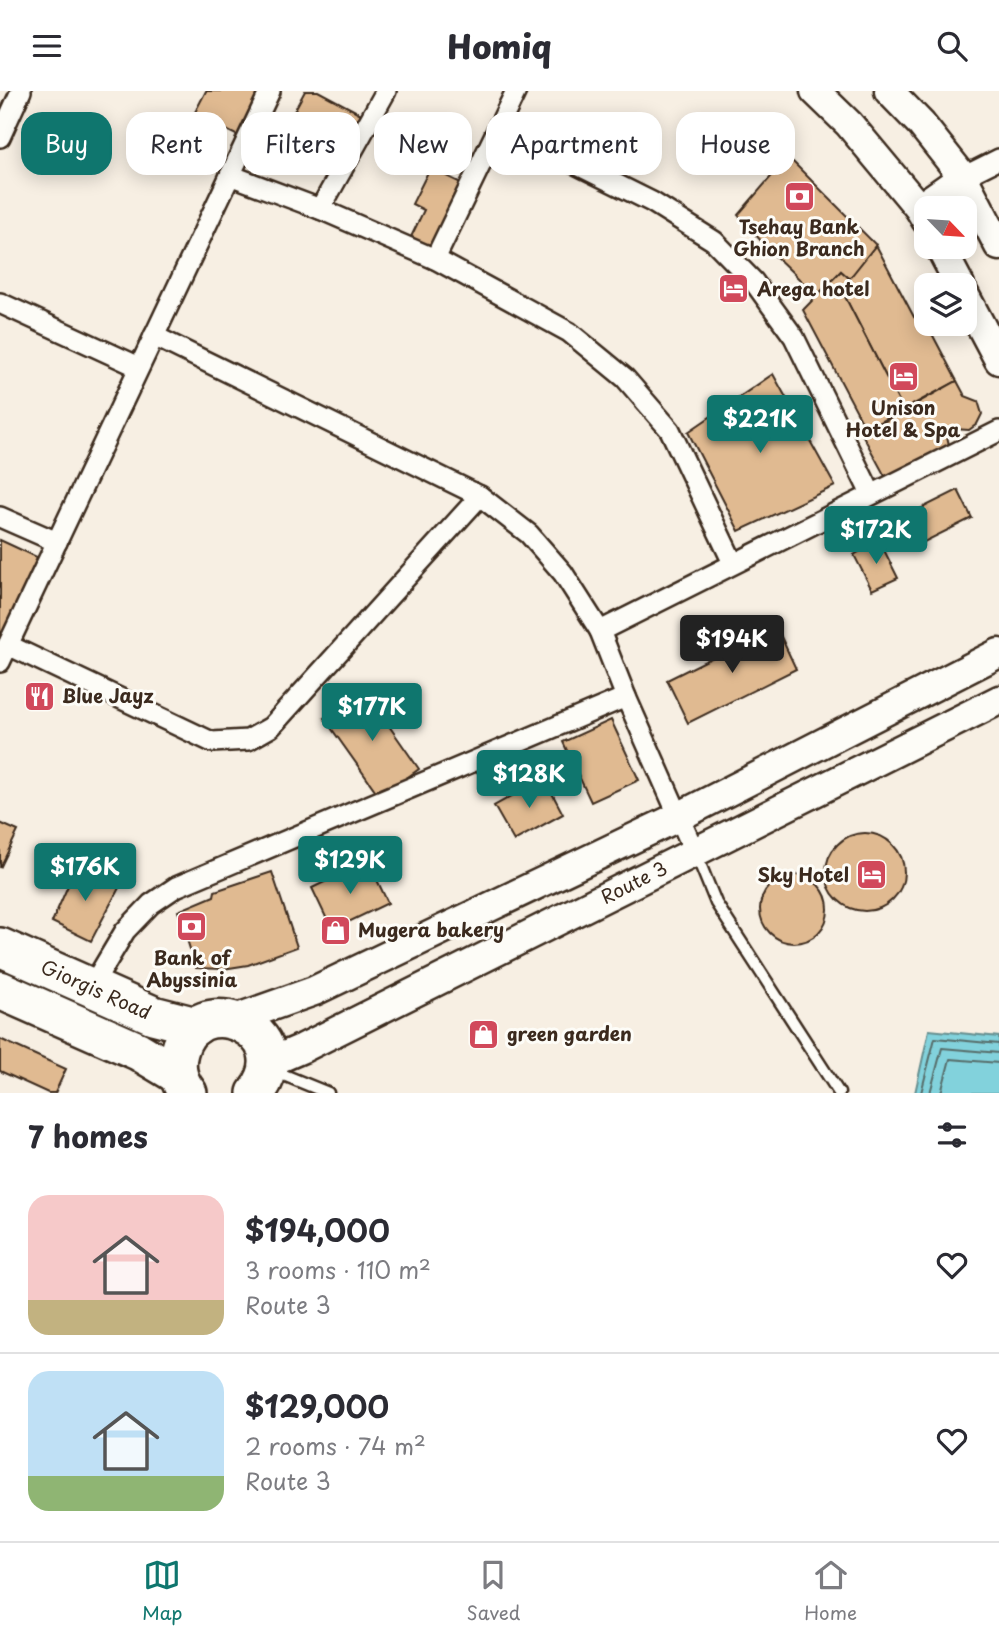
<!DOCTYPE html>
<meta charset="utf-8">
<style>
:root{--surface:#fff;--page:#f2f2f3;--text:#2b2b33;--muted:#7c7c81;--line:#e1e1e2;--accent:#0f766e}
body{margin:0;font-family:"Playpen Sans",sans-serif;background:var(--page);color:var(--text);height:100vh;display:flex;flex-direction:column;font-size:26px;white-space:nowrap}
*{box-sizing:border-box;margin:0}
p{font-size:23px;color:var(--muted)}
.icon{flex:none;width:38px;height:38px;fill:none;stroke:currentColor;stroke-width:2;stroke-linecap:round;stroke-linejoin:round}
.map{position:relative;height:1002px;overflow:hidden}
.sheet{display:flex;flex-direction:column;background:var(--surface);flex:1}
.sheet>*{flex:none}
.hud{position:absolute;left:21px;top:21px;width:957px;height:63px;display:flex;gap:14px}
.needle{width:46px;rotate:115deg}
.controls{position:absolute;left:914px;top:105px;display:grid;gap:14px}
.controls a{display:grid;place-items:center;width:63px;height:63px;border-radius:14px;background:var(--surface);box-shadow:0 4px 18px #0003;font-size:35px}
.price{position:absolute;translate:-50% -60px;padding:0 16px;border-radius:7px;background:var(--accent);color:#fff;font-size:23px;line-height:46px;filter:drop-shadow(0 2px 4px #0008)}
.price::after{content:'';position:absolute;left:50%;top:42px;width:21px;height:16px;margin-left:-10px;background:inherit;clip-path:polygon(0 0,100% 0,50% 100%)}
.price.current{background:#222;color:#fff}
ul{padding:0;list-style:none}
li{display:flex;align-items:center;gap:21px;height:175px;padding:0 28px}
li+li{border-top:2px solid var(--line)}
li span{display:grid;place-items:center;flex:none;width:196px;height:140px;border-radius:21px;color:#555}
li>.icon{margin-inline-start:auto}
span .icon{width:84px;height:84px;fill:#fffc;stroke-width:1}
li b{font-size:30px}
h2{display:flex;justify-content:space-between;align-items:center;height:84px;padding:0 28px;font-size:30px}
.chip{padding:0 24px;border-radius:21px;background:var(--surface);box-shadow:0 4px 18px #0003;font-size:24px;line-height:63px}
.chip.current{background:var(--accent);color:#fff}
header{display:flex;justify-content:space-between;align-items:center;height:91px;padding:0 28px;background:var(--surface);font-size:32px;font-weight:800}
.tabs{display:flex;justify-content:space-around;align-items:center;height:98px;border-top:2px solid var(--line);background:var(--surface);font-size:19px;color:var(--muted)}
.tabs a{display:grid;justify-items:center;gap:4px}
.tabs .current{color:var(--accent)}
.map>svg:first-child{display:block}
.water{fill:#82d2dc;stroke:#668f90;stroke-width:2}
.lines{fill:none;stroke-linecap:round;stroke-linejoin:round}
.shore{stroke:#576d6a;stroke-width:2}
.building{fill:#e0ba91;stroke:#3b2a1e;stroke-width:2}
.lane-casing{stroke:#3b2a1e;stroke-width:15}
.street-casing{stroke:#3b2a1e;stroke-width:24}
.secondary-casing{stroke:#3b2a1e;stroke-width:33}
.highway-casing{stroke:#3b2a1e;stroke-width:42}
.lane{stroke:#fdfcf7;stroke-width:10}
.street{stroke:#fdfcf7;stroke-width:19}
.secondary{stroke:#fdfcf7;stroke-width:28}
.highway{stroke:#fdfcf7;stroke-width:37}
.labels{text-anchor:middle;stroke-width:6;stroke-linejoin:round;paint-order:stroke}
.poi-label{font-size:19px;font-weight:bold;fill:#3b2a1e;stroke:#fdfcf7;text-anchor:start}
.street-label{font-size:19px;fill:#3b2a1e;stroke:#fdfcf7}
</style>
<header><svg class="icon" aria-label="menu" viewBox="0 0 24 24"><path d="M4 6h16M4 12h16M4 18h16"/></svg>Homiq<svg class="icon" aria-label="search" viewBox="0 0 24 24"><circle cx="10" cy="10" r="6"/><path d="M15 15l6 6"/></svg></header>
<div class="map">
<svg width="999" height="1002" viewBox="0 0 999 1002">
<rect width="100%" height="100%" fill="#f7efe3"/>
<filter id="ink" filterUnits="userSpaceOnUse"><feTurbulence type="fractalNoise" baseFrequency=".0143" numOctaves="2"/><feDisplacementMap in="SourceGraphic" scale="14" xChannelSelector="R" yChannelSelector="G"/><feConvolveMatrix kernelMatrix="1 2 1 2 8 2 1 2 1" color-interpolation-filters="sRGB"/></filter>
<g filter="url(#ink)">
<path class="water" d="M929,939L999,946V1002H915Z"/>
<g class="lines">
<g class="shore">
<path d="M921,1002L935,947L999,953"/>
<path d="M930,1002L942,957L999,962"/>
<path d="M941,1002L950,968L999,972"/>
</g>
</g>
<g class="building">
<path d="M206,0H265L242,47L194,23Z"/>
<path d="M305,0H318L361,23L340,63L286,35Z"/>
<path d="M788,66L876,154L850,188L841,180L817,205L770,160L738,124Z"/>
<path d="M430,77L461,92L430,157L410,148L424,119L412,113Z"/>
<path d="M876,154L914,226L921,222L957,290L903,319L841,198Z"/>
<path d="M841,180L850,188L841,198L903,319L866,338L803,219Z"/>
<path d="M773,283L835,395L739,440L688,341Z"/>
<path d="M957,290L965,305L978,310L982,323L977,333L969,339L954,338L947,345L949,354L887,389L862,343Z"/>
<path d="M958,399L972,427L920,453L906,425Z"/>
<path d="M0,449L41,468L0,554Z"/>
<path d="M879,449L898,487L872,499L854,464Z"/>
<path d="M776,535L796,578L688,632L667,589Z"/>
<path d="M364,599L419,678L380,706L324,627Z"/>
<path d="M611,629L639,689L591,711L563,651Z"/>
<path d="M544,687L563,723L514,750L494,715Z"/>
<path d="M0,732L18,740L0,777Z"/>
<circle cx="865" cy="781" r="39"/>
<path d="M368,770L388,812L332,839L312,797Z"/>
<path d="M77,774L120,795L91,850L52,831Z"/>
<path d="M272,781L297,856L248,874L223,878L196,877L178,820L214,805L215,800Z"/>
<circle cx="794" cy="818" r="34"/>
<path d="M0,948L66,978L55,1002H48L0,980Z"/>
</g>
<g class="lines">
<defs>
<g id="lane">
<path d="M696,763L716,812L839,1002"/>
<path d="M274,980L328,1002"/>
</g>
<g id="street">
<path d="M499,35L652,111L714,150L754,191L794,246L871,403"/>
<path d="M0,46L21,0"/>
<path d="M230,84L320,118L435,168L569,241L625,287L670,339L733,472"/>
<path d="M963,86L999,68"/>
<path d="M320,118L386,0"/>
<path d="M435,168L516,0"/>
<path d="M0,212L139,276"/>
<path d="M154,245L480,405L529,443L563,482L600,540L626,606L695,762"/>
<path d="M0,426L57,451"/>
<path d="M600,540L999,340"/>
<path d="M8,554L212,651L248,649L271,636L480,405"/>
<path d="M0,571L270,0"/>
<path d="M91,897L125,840L151,813L176,796L626,606"/>
</g>
<g id="secondary">
<path d="M815,0L849,33L919,117L926,129"/>
<path d="M889,0L921,33L963,86L999,155"/>
<path d="M919,117L963,86"/>
<path d="M940,156L960,194"/>
<path d="M964,203L999,269"/>
<path d="M235,928L314,900L678,726L999,562"/>
<path id="s1" d="M268,972L303,957L999,609"/>
</g>
<g id="highway">
<path id="s2" d="M0,856L153,924L196,935"/>
<path d="M0,899L138,960L178,984"/>
<path d="M188,1002C178,990 175,976 179,961C195,893 304,940 256,1002"/>
</g>
</defs>
<use href="#lane" class="lane-casing"/>
<use href="#street" class="street-casing"/>
<use href="#secondary" class="secondary-casing"/>
<use href="#highway" class="highway-casing"/>
<use href="#lane" class="lane"/>
<use href="#street" class="street"/>
<use href="#secondary" class="secondary"/>
<use href="#highway" class="highway"/>
</g>
</g>
<defs>
<symbol id="bank-square" viewBox="-11 -11 22 22"><rect x="-9" y="-9" width="18" height="18" rx="4" fill="#d1495b" stroke="#fdfcf7"/><path d="M-6-4H6V4H-6ZM0-2.3a2.3 2.3 0 1 0 0 4.6a2.3 2.3 0 1 0 0-4.6Z" fill="#fff"/></symbol>
<symbol id="hotel-square" viewBox="-11 -11 22 22"><rect x="-9" y="-9" width="18" height="18" rx="4" fill="#d1495b" stroke="#fdfcf7"/><path d="M-6-4.5h1.5V1H6V5H4.5V3h-9V5H-6ZM-4 0a1.8 1.8 0 1 1 3.6 0ZM.5 0V-2.5h3Q6-2.5 6 0Z" fill="#fff"/></symbol>
<symbol id="restaurant-square" viewBox="-11 -11 22 22"><rect x="-9" y="-9" width="18" height="18" rx="4" fill="#d1495b" stroke="#fdfcf7"/><path d="M-5-6h1v4h1v-4h1v4h1v-4h1v5L-1.5 .5V6h-2V.5L-5-1ZM5-6V6H3V1.5H1.5Q1.5-4 5-6Z" fill="#fff"/></symbol>
<symbol id="shop-square" viewBox="-11 -11 22 22"><rect x="-9" y="-9" width="18" height="18" rx="4" fill="#d1495b" stroke="#fdfcf7"/><path d="M-5-2.5h2.3a2.7 3.5 0 0 1 5.4 0H5L5.5 6h-11ZM-1.5-2.5h3a1.5 2.3 0 0 0-3 0Z" fill="#fff"/></symbol>
</defs>
<g fill-rule="evenodd">
<use href="#bank-square" x="782" y="88" width="35" height="35"/>
<use href="#hotel-square" x="716" y="180" width="35" height="35"/>
<use href="#hotel-square" x="886" y="268" width="35" height="35"/>
<use href="#restaurant-square" x="22" y="588" width="35" height="35"/>
<use href="#hotel-square" x="854" y="766" width="35" height="35"/>
<use href="#bank-square" x="174" y="818" width="35" height="35"/>
<use href="#shop-square" x="318" y="822" width="35" height="35"/>
<use href="#shop-square" x="466" y="926" width="35" height="35"/>
</g>
<g class="labels">
<g class="poi-label">
<text x="799" y="143" text-anchor="middle">Tsehay Bank<tspan x="799" dy="22">Ghion Branch</tspan></text>
<text x="757" y="205">Arega hotel</text>
<text x="903" y="324" text-anchor="middle">Unison<tspan x="903" dy="22">Hotel &amp; Spa</tspan></text>
<text x="62" y="612">Blue Jayz</text>
<text x="849" y="791" text-anchor="end">Sky Hotel</text>
<text x="358" y="846">Mugera bakery</text>
<text x="192" y="874" text-anchor="middle">Bank of<tspan x="192" dy="22">Abyssinia</tspan></text>
<text x="507" y="950">green garden</text>
</g>
<g class="street-label">
<text dy="7" stroke="none"><textPath href="#s1" startOffset="408">Route 3</textPath></text>
<text dy="7" stroke="none"><textPath href="#s2" startOffset="105">Giorgis Road</textPath></text>
</g>
</g>
</svg>
<div class="controls">
<a><svg class="needle" viewBox="-14 -14 28 28"><path d="M0-13l5 13h-10z" fill="#e53935"/><path d="M0 13l5-13h-10z" fill="#7c7c81"/></svg></a>
<a><svg class="icon" aria-label="layers" viewBox="0 0 24 24"><path d="M12 4l9 5-9 5-9-5zM3 14l9 5 9-5"/></svg></a>
</div>
<b class="price" style="left:760px;top:364px">$221K</b>
<b class="price" style="left:876px;top:475px">$172K</b>
<b class="price current" style="left:732px;top:584px">$194K</b>
<b class="price" style="left:372px;top:652px">$177K</b>
<b class="price" style="left:529px;top:719px">$128K</b>
<b class="price" style="left:350px;top:805px">$129K</b>
<b class="price" style="left:85px;top:812px">$176K</b>
<div class="hud">
<a class="chip current">Buy</a>
<a class="chip">Rent</a>
<a class="chip">Filters</a>
<a class="chip">New</a>
<a class="chip">Apartment</a>
<a class="chip">House</a>
</div>
</div>
<section class="sheet">
<h2>7 homes<svg class="icon" aria-label="filters" viewBox="0 0 24 24"><path d="M4 7h16M4 17h16"/><circle cx="9" cy="7" r="2"/><circle cx="15" cy="17" r="2"/></svg></h2>
<ul>
<li><span style="background:linear-gradient(#f6c9c9 75%,#c2b280 0)"><svg class="icon" aria-label="home" viewBox="0 0 24 24"><path d="M3 11l9-7 9 7M6 9v11h12V9"/></svg></span><div><b>$194,000</b><p>3 rooms · 110 m²</p><p>Route 3</p></div><svg class="icon" aria-label="heart" viewBox="0 0 24 24"><path d="M12 20l-8-8c-3-5 5-10 8-4 3-6 11-1 8 4z"/></svg></li>
<li><span style="background:linear-gradient(#bfe0f5 75%,#8fb573 0)"><svg class="icon" aria-label="home" viewBox="0 0 24 24"><path d="M3 11l9-7 9 7M6 9v11h12V9"/></svg></span><div><b>$129,000</b><p>2 rooms · 74 m²</p><p>Route 3</p></div><svg class="icon" aria-label="heart" viewBox="0 0 24 24"><path d="M12 20l-8-8c-3-5 5-10 8-4 3-6 11-1 8 4z"/></svg></li>
</ul>
</section>
<nav class="tabs">
<a class="current"><svg class="icon" aria-label="map" viewBox="0 0 24 24"><path d="M3 6l6-2 6 2 6-2v14l-6 2-6-2-6 2zM9 4v14M15 6v14"/></svg>Map</a>
<a><svg class="icon" aria-label="saved" viewBox="0 0 24 24"><path d="M7 4h10v16l-5-4-5 4z"/></svg>Saved</a>
<a><svg class="icon" aria-label="home" viewBox="0 0 24 24"><path d="M3 11l9-7 9 7M6 9v11h12V9"/></svg>Home</a>
</nav>
